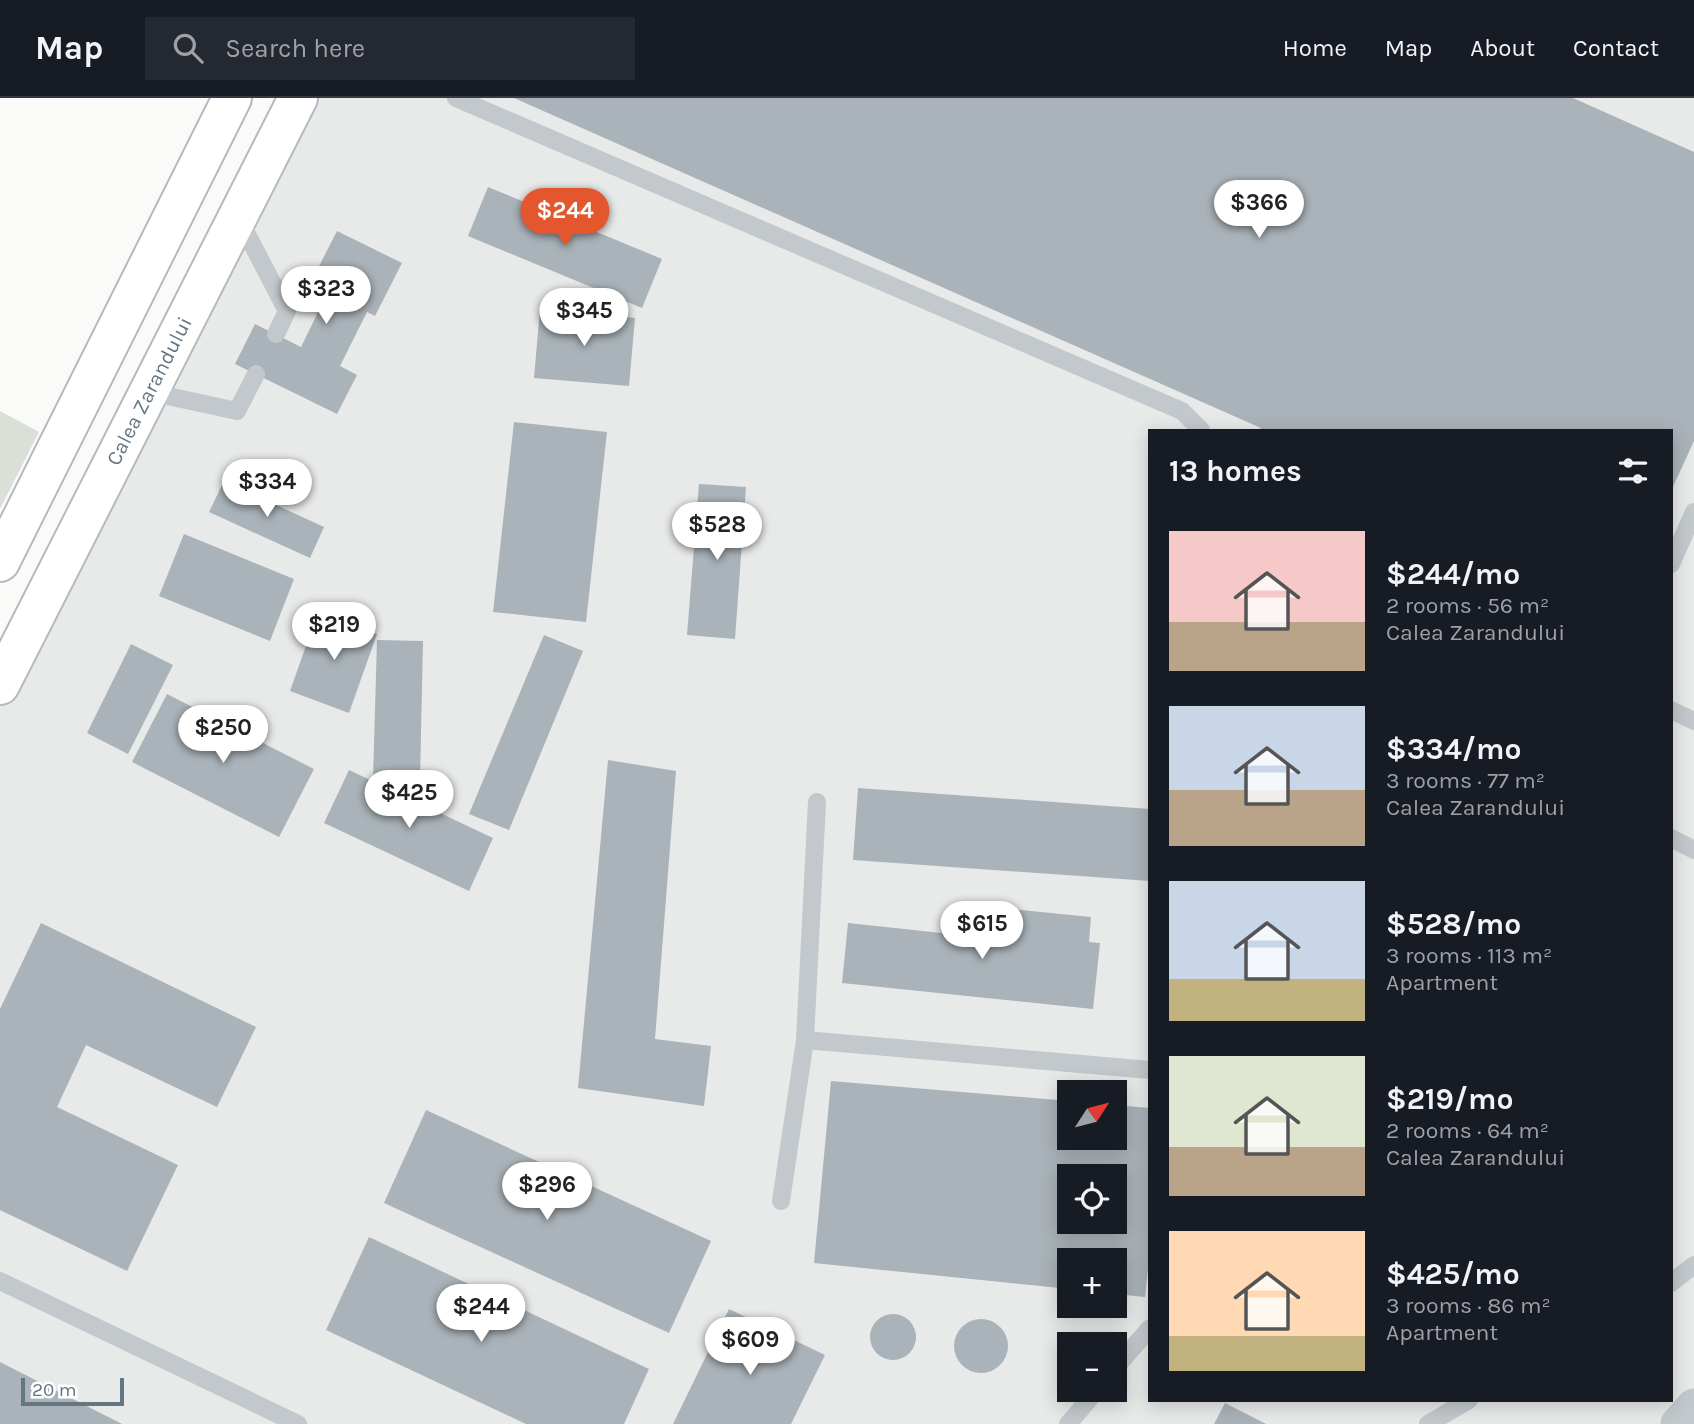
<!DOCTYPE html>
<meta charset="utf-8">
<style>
:root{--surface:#171b24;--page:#242831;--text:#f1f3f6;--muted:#9ea1a6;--line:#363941;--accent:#e4572e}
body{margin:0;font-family:Karla,sans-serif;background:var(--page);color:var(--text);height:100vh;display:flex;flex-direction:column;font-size:26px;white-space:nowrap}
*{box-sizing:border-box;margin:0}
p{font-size:23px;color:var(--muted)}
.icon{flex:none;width:38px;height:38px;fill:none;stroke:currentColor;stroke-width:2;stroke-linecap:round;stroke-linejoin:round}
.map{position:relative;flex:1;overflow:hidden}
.side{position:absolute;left:1148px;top:331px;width:525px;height:973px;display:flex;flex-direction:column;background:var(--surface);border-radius:0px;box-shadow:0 4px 18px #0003}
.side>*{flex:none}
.needle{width:46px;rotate:54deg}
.fabs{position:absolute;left:1057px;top:982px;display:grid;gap:14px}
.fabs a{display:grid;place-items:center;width:70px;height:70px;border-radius:0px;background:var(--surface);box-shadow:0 4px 18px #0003;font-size:35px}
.scale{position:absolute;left:21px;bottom:18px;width:103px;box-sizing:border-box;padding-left:7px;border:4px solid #657683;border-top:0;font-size:19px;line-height:24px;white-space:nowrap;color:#657683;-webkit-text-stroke:5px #fff;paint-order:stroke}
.price{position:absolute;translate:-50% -60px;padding:0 16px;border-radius:24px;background:#fff;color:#222;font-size:23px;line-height:46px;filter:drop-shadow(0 2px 4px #0008)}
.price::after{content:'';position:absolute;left:50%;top:42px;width:21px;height:16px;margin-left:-10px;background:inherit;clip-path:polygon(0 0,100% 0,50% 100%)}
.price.on{background:var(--accent);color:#fff}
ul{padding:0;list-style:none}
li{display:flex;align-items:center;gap:21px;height:175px;padding:0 21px}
li span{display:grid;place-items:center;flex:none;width:196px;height:140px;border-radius:0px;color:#555}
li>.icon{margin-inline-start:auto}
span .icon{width:84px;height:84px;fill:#fffc;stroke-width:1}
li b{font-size:30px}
h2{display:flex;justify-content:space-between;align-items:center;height:84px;padding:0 21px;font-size:30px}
header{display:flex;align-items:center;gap:42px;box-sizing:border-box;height:98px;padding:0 35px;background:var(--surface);border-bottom:2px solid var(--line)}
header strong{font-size:33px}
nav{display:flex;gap:38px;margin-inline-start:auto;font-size:24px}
.search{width:490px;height:63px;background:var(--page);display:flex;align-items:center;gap:18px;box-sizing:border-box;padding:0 24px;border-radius:0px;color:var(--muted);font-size:26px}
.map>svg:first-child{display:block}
.built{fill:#e8e9e9;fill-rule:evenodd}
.green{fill:#dadfd7}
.building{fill:#aab3b9;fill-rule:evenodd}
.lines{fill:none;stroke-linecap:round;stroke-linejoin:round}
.primary-casing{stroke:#b5babe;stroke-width:42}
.service{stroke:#c3c8cc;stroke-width:18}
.minor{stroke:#c3c8cc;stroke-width:35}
.primary{stroke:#fff;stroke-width:38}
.labels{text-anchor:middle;stroke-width:7;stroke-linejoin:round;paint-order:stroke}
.street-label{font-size:21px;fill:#657683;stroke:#fff}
</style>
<header>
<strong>Map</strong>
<div class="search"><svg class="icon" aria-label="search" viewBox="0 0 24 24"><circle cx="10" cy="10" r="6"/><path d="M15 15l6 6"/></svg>Search here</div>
<nav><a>Home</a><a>Map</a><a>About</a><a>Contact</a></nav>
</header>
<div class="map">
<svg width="1694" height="1326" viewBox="0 0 1694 1326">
<rect width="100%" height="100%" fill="#fafaf8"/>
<path class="built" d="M299,0H1694V1326H0V609ZM1150,332H1671V1302H1150ZM1069,994H1115V1040H1069ZM1069,1078H1115V1124H1069ZM1069,1162H1115V1208H1069ZM1069,1246H1115V1292H1069Z"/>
<path class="green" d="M0,313L39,334L0,411Z"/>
<g class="building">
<path d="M514,0H1573L1694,54V343L1671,393V332H1260L1261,330Z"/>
<path d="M488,89L662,161L642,210L468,138Z"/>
<path d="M337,133L402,165L375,218L367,214L340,268L357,277L337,316L235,266L255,226L301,249L328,194L310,186Z"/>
<path d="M540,211L635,220L629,288L534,280Z"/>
<path d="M514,324L607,334L586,524L493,514Z"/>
<path d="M224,383L324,429L310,460L209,414Z"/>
<path d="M699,386L746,389L735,541L687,537Z"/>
<path d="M184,436L294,481L270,543L159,498Z"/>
<path d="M318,514L377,536L349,615L290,593Z"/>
<path d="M544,537L583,553L509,732L469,716Z"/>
<path d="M377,542L423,543L420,682L373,681Z"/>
<path d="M131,546L173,567L128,656L87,635Z"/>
<path d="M167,596L314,671L279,739L132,664Z"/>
<path d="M608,662L676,673L655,941L711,948L704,1008L578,990Z"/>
<path d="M349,672L493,740L469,793L324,725Z"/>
<path d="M858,690L1150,711V783L853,762Z"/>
<path d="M1010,811L1091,819L1089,844L1100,845L1093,911L842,885L848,825L1007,842Z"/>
<path d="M41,825L256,929L217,1009L86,947L57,1009L178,1067L127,1173L0,1112V911Z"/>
<path d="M831,983L1069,1003V1040H1115V1007L1150,1010V1153L1145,1199L1115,1196V1162H1069V1191L814,1165ZM1069,1078H1115V1124H1069Z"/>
<path d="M426,1012L711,1143L669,1235L384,1105Z"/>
<path d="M369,1139L649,1271L624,1326H526L326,1232Z"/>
<path d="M729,1211L825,1257L791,1326H673Z"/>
<circle cx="893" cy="1239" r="23"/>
<circle cx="981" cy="1248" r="27"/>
<path d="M0,1264L122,1326H0Z"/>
<path d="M1225,1305L1266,1326H1214Z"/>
</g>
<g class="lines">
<defs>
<g id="primary">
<path d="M0,464L232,0"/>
<path d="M0,587L298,0"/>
</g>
</defs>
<use href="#primary" class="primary-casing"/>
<g class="service">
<path d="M456,0L1182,313L1201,332"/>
<path d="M238,119L287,213L276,236"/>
<path d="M149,294L237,313L256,276"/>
<path d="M1671,466L1694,414"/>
<path d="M1671,612L1694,623"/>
<path d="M1671,740L1694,752"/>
<path d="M805,942L1150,972"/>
<path d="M781,1103L805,942L817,704"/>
<path d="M0,1183L298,1326"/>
<path d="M1671,1185L1694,1167"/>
<path d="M1115,1270L1150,1230"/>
<path d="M1068,1326L1097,1292"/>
<path d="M1428,1326L1469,1302"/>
</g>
<path class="minor" d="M1678,1326L1694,1308"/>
<use href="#primary" class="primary"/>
</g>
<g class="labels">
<g class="street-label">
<text transform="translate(149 293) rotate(-63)" y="7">Calea Zarandului</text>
</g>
</g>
</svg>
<div class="fabs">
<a><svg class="needle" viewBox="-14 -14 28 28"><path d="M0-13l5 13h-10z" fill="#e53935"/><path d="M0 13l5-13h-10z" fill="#9ea1a6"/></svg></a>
<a><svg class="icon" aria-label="locate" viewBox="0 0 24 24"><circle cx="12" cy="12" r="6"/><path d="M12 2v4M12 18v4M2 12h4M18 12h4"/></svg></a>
<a>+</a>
<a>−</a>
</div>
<div class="scale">20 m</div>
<b class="price" style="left:1259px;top:142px">$366</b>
<b class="price on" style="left:565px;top:150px">$244</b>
<b class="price" style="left:326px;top:228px">$323</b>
<b class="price" style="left:584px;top:250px">$345</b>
<b class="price" style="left:267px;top:421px">$334</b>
<b class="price" style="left:717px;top:464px">$528</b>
<b class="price" style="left:334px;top:564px">$219</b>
<b class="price" style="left:223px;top:667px">$250</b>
<b class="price" style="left:409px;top:732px">$425</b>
<b class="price" style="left:982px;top:863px">$615</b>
<b class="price" style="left:547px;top:1124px">$296</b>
<b class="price" style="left:481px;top:1246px">$244</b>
<b class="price" style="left:750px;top:1279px">$609</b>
<section class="side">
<h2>13 homes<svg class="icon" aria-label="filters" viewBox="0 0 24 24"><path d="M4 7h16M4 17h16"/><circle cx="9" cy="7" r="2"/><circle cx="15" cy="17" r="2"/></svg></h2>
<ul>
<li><span style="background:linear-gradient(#f6c9c9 65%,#b9a48a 0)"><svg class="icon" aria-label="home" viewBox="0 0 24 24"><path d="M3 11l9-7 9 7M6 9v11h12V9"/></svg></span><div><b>$244/mo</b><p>2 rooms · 56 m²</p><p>Calea Zarandului</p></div></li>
<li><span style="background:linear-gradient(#c9d6e8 60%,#b9a48a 0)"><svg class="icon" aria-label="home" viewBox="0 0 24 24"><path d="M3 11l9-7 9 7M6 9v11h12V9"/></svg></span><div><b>$334/mo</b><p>3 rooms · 77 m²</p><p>Calea Zarandului</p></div></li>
<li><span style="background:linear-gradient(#c9d6e8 70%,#c2b280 0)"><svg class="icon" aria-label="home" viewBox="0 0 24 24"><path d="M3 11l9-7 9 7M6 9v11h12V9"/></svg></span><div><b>$528/mo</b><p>3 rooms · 113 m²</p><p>Apartment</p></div></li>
<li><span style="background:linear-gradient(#dfe7d0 65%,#b9a48a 0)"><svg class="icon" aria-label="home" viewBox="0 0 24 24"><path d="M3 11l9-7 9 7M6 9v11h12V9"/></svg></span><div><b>$219/mo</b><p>2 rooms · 64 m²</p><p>Calea Zarandului</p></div></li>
<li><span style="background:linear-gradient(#ffd9b3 75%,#c2b280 0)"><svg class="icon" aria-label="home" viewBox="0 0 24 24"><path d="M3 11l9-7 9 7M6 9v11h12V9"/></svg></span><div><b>$425/mo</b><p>3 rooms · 86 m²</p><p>Apartment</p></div></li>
</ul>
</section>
</div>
